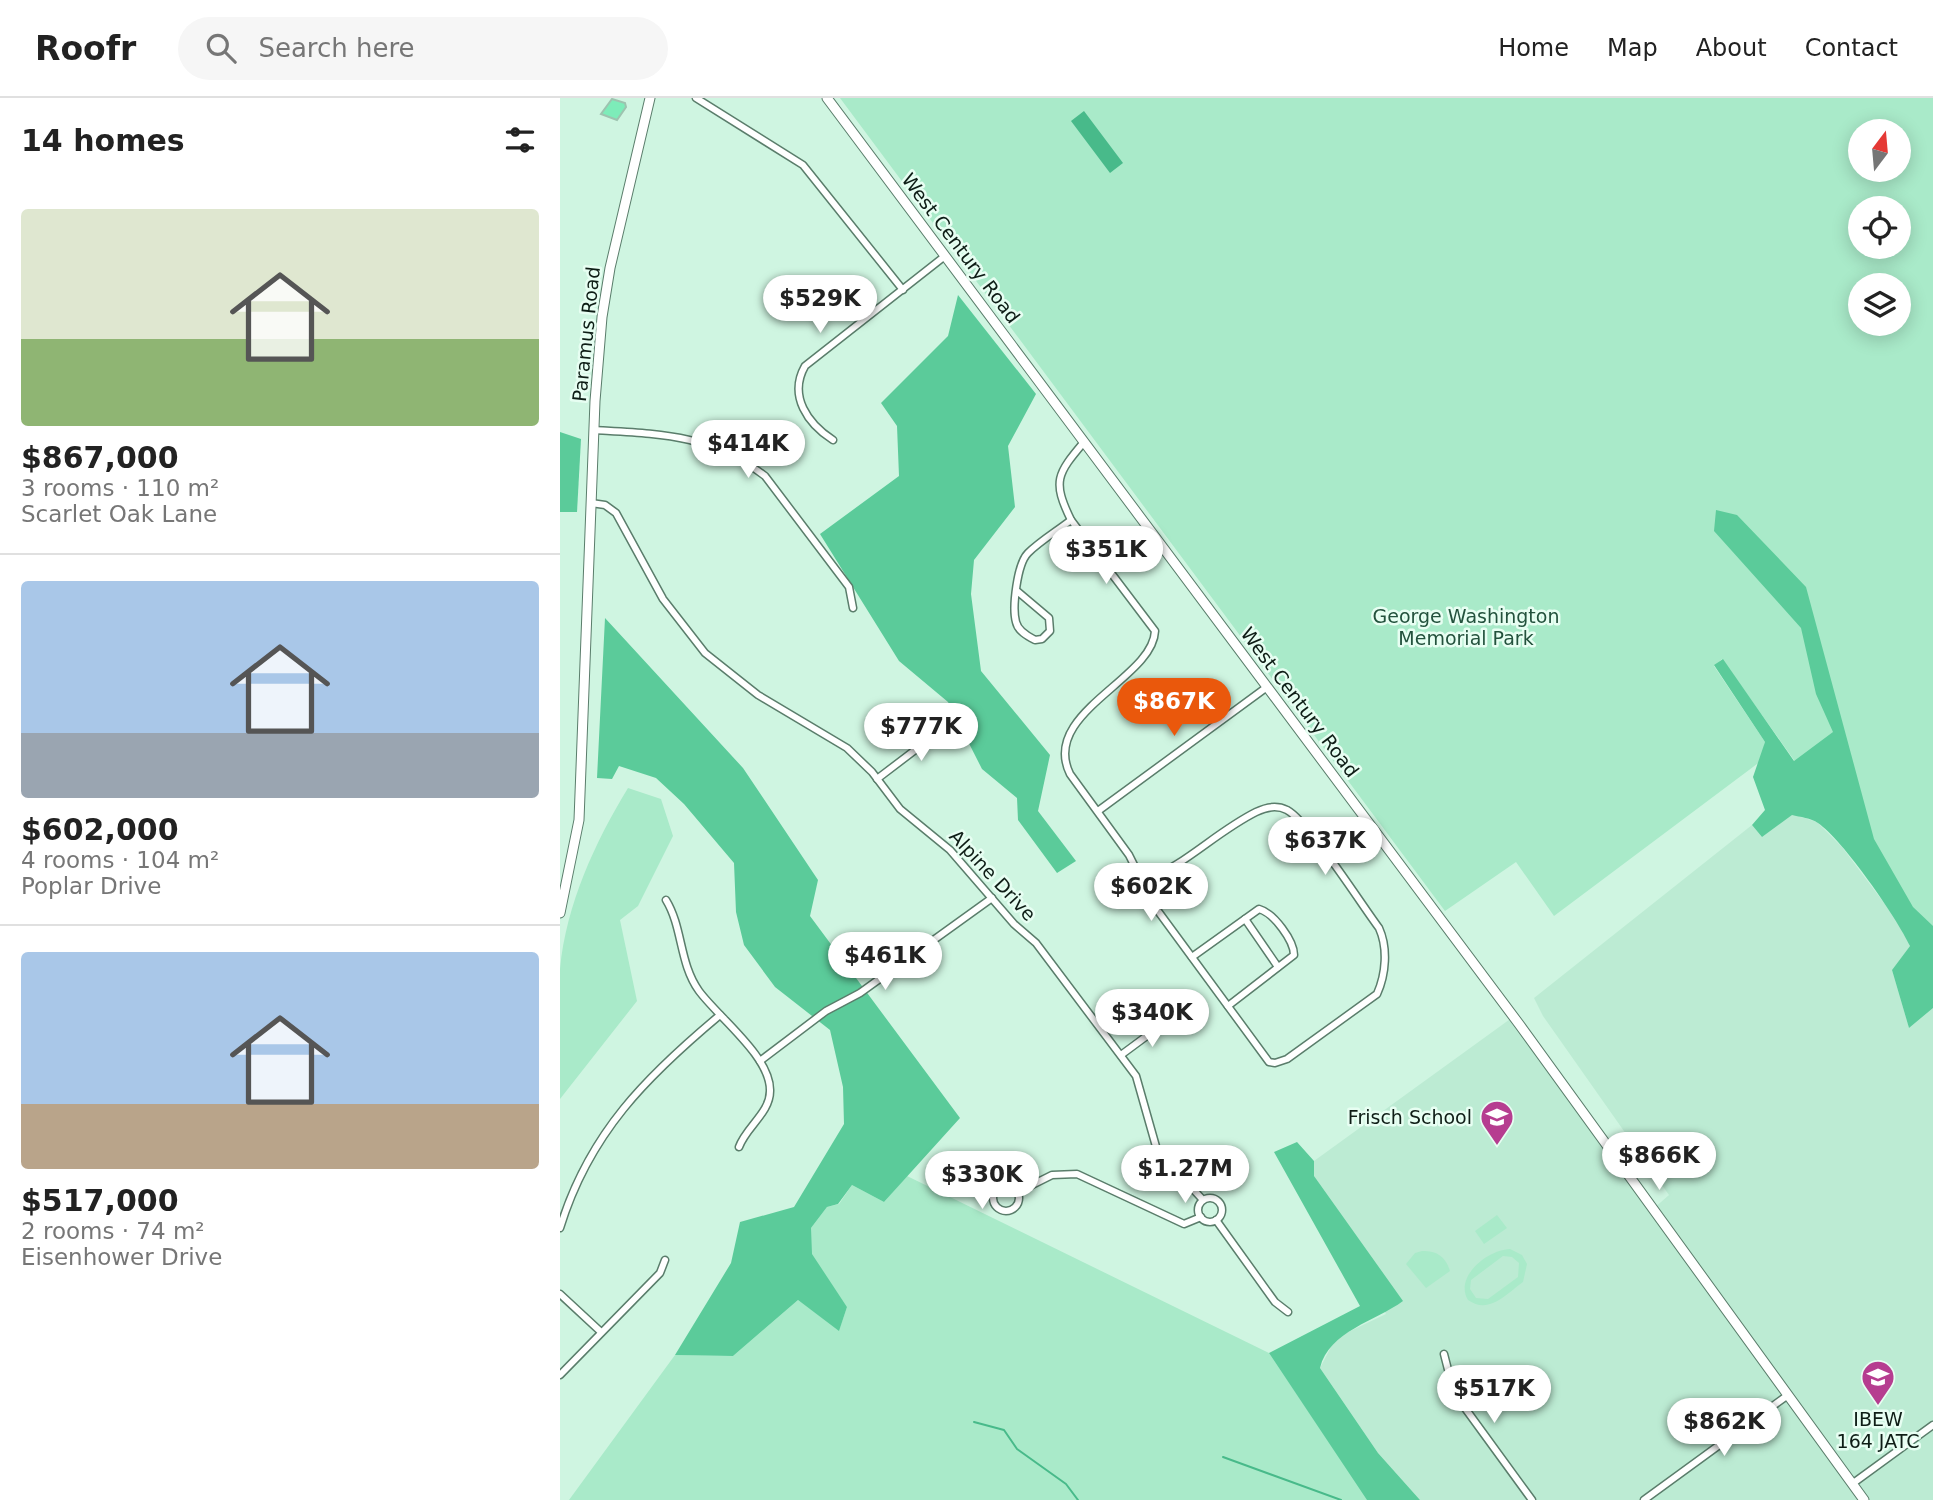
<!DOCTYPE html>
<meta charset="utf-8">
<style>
:root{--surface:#fff;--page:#f6f6f6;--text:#222;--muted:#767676;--line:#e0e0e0;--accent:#ea580c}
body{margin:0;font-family:"DejaVu Sans",sans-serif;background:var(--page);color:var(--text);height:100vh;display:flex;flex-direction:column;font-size:26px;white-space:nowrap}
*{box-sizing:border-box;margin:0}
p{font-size:23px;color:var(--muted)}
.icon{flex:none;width:38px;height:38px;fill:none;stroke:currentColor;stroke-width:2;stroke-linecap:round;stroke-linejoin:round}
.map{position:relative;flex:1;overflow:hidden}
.side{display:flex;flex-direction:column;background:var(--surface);width:560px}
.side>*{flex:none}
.needle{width:46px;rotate:16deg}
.tools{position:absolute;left:1288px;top:21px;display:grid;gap:14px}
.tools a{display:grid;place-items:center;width:63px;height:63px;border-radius:50%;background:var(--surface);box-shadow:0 4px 18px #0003;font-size:35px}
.price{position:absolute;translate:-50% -60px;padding:0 16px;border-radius:24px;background:#fff;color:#222;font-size:23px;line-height:46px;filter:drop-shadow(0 2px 4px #0008)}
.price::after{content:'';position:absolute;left:50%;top:42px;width:21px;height:16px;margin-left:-10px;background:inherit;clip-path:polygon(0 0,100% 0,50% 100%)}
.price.on{background:var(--accent);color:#fff}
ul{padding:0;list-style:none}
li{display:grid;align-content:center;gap:14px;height:371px;padding:0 21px}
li+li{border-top:2px solid var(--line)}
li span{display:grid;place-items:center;height:217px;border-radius:7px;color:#555}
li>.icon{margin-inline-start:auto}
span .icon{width:126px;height:126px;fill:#fffc;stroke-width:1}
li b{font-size:30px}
h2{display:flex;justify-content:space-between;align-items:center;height:84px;padding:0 21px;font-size:30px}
header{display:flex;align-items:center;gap:42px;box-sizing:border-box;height:98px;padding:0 35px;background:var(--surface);border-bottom:2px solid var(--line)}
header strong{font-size:33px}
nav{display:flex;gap:38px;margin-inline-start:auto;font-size:24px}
.search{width:490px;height:63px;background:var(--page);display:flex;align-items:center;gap:18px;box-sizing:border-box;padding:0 24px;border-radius:38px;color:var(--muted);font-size:26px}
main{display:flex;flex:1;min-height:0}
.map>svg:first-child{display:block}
.built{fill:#bcebd3}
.green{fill:#a9eac9;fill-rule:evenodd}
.forest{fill:#5bcb9a}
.water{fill:#48ba8a}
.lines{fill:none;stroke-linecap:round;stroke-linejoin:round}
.stream{stroke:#48ba8a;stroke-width:2}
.building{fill:#7decb9;stroke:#9dc3af;stroke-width:2}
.street-casing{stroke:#5a7d6b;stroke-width:9}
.secondary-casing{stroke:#5a7d6b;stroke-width:11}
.street{stroke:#fff;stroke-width:6}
.secondary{stroke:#fff;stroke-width:9}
.labels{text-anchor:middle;stroke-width:5;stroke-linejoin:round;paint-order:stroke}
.street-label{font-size:19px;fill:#0e1d16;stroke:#e7fef2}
.park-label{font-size:19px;fill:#23523d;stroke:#e7fef2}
.poi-label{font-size:19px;fill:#0e1d16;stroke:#e7fef2;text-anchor:end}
</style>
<header>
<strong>Roofr</strong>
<div class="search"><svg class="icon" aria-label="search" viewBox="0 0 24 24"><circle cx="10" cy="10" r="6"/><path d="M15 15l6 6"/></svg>Search here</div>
<nav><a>Home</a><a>Map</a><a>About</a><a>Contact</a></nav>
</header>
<main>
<section class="side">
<h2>14 homes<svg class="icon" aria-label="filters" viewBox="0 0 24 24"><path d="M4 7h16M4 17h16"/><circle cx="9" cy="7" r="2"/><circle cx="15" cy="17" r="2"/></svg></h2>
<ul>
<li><span style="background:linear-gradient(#dfe7d0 60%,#8fb573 0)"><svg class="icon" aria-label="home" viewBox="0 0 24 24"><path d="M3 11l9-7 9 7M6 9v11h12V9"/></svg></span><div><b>$867,000</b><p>3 rooms · 110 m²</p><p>Scarlet Oak Lane</p></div></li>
<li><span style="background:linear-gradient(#a9c7e8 70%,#9aa5b1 0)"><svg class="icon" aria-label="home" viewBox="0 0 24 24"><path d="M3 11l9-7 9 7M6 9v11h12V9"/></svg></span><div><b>$602,000</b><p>4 rooms · 104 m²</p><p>Poplar Drive</p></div></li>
<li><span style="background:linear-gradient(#a9c7e8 70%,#b9a48a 0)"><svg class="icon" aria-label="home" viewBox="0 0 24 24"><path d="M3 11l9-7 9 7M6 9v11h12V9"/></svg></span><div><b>$517,000</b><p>2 rooms · 74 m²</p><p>Eisenhower Drive</p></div></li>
</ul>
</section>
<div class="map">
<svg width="1373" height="1402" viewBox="0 0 1373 1402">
<rect width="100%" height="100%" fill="#cff5e1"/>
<path class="built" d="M1232,716L1257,724L1282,749L1339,825L1350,848L1332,872L1349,930L1373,910V1402H860L818,1355L760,1270L773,1245L784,1236L826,1216L754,1078V1063L953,919L1093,1111L1109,1097L983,918L974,900L1192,727L1202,739Z"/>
<g class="green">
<path d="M280,0H1373V857L1162,561L1154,568L1205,644L1201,663L994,818L956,764L885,813ZM1300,33H1339V72H1300ZM1300,110H1339V149H1300ZM1300,187H1339V226H1300Z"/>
<path d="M68,690L101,701L113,738L78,808L60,822L77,903L0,1001C0,958 0,913 0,871C6,807 35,744 68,690Z"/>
<path d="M347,1078L709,1255L808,1402H9L115,1257L173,1258L238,1202L279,1232L287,1209L251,1156V1130L267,1109L279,1106L292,1087L324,1104Z"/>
<path d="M937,1117L947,1130L924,1146L915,1133Z"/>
<path d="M950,1151L962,1157L967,1166L963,1184C946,1196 929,1217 908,1202C894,1179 927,1152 950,1151ZM943,1158L952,1159L959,1165L958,1179L928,1201L916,1200L910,1191L911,1182Z"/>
<path d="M862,1153C877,1153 885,1158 890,1173L866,1190L846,1166L855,1155Z"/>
</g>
<g class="forest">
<path d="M398,197L476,296L448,348L455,409L414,462L411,496L421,573L490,657L478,713L516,763L497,775L458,722L457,700L422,671L388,604L339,563L260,436L339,378L337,328L321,305L388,238Z"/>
<path d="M0,334L21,341L17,414H0Z"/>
<path d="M1156,412L1177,417L1246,489L1314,741L1353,809L1373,828V910L1349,930L1332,872L1350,848C1337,820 1283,742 1258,725C1251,720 1240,719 1232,717L1202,739L1192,727L1205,712L1193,679L1205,644L1154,567L1163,561L1234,663L1273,634L1256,596L1241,530L1154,433Z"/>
<path d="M45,520L183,670L258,782L250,818L400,1020L324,1104L292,1087L278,1106L267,1109L251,1130L252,1156L287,1209L279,1233L238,1202L173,1258L115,1257L171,1165L180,1124L234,1109L284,1026L283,989L270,932L215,889L184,847L176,814L174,765L124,706L96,680L59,668L52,681L37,680Z"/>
<path d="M737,1044L754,1063V1078L843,1203C816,1223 769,1233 760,1270L818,1355L860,1402H807L709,1255L800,1208L714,1054Z"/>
</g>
<path class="water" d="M524,13L563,65L550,75L511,23Z"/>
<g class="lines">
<g class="stream">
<path d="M414,1324L444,1332L457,1351L506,1386L518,1402"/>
<path d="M663,1359L781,1402"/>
</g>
</g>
<path class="building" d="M52,1L65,5L66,9L57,22L41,16Z"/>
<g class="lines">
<defs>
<g id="street">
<path d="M136,0L243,67L343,192"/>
<path d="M34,332C101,336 149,336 205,378L289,489L293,510"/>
<path d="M273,342C248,326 228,298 245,268L385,158"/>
<path d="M524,344C497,376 492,383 511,422L595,533C593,581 480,615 510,676L569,757L595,809L709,964L715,965L727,961L817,896C826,876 828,850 819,830C801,806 749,724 727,712C717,707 706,709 696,714C656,734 627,766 583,784"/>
<path d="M31,405L45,407L56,415L103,501L145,555L198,597L287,650L312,674L340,711L390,752L454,826L476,845L576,978L597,1052L643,1102"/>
<path d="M457,493L489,520L490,533L482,541L475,542C467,538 458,533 456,524C452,510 457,466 468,455C480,443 497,433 511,422"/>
<path d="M317,681L388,627"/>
<path d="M538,713L707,589"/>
<path d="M106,802C123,830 119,865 139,893C159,920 211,959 210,993C210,1015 186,1029 179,1049"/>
<path d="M685,821L718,869"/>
<path d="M632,859L699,811C714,815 734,843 734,857L668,908"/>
<path d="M561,957L607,923"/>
<path d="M200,963L266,913L300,895L432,800"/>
<circle cx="446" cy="1100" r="13"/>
<path d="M460,1093L492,1077L517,1076L624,1126L641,1119"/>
<circle cx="650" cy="1112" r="12"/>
<path d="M656,1122L715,1204L728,1214"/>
<path d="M0,1130C29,1035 87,978 160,917"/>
<path d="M0,1196L41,1234"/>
<path d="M884,1256L894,1295L972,1402"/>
<path d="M0,1277L100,1175L105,1162"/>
<path d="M1292,1386L1373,1327"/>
<path d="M1084,1402L1228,1297"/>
</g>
<g id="secondary">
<path d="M267,0L959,926L1304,1402"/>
<path d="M0,815L19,722L35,303L42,219L50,170L90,0"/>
</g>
</defs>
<use href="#street" class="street-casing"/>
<use href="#secondary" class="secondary-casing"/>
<use href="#street" class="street"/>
<use href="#secondary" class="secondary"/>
</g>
<defs>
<symbol id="school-pin" viewBox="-11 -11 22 30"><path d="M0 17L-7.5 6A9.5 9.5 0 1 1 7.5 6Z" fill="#b63d90" stroke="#e7fef2"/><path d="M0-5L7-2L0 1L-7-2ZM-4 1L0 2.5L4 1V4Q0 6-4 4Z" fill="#fff"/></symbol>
</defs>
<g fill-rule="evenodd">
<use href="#school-pin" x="918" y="1000" width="38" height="52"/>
<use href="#school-pin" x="1299" y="1260" width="38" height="52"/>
</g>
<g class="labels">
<g class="street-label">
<text transform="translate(401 150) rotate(53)" y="7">West Century Road</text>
<text transform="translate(26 236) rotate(-84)" y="7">Paramus Road</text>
<text transform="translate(740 604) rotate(53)" y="7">West Century Road</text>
<text transform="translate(433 777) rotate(47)" y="7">Alpine Drive</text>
</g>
<g class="park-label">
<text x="906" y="525">George Washington<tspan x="906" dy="22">Memorial Park</tspan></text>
</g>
<g class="poi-label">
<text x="912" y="1026">Frisch School</text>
<text x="1318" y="1328" text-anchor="middle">IBEW<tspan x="1318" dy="22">164 JATC</tspan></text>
</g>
</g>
</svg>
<div class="tools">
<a><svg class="needle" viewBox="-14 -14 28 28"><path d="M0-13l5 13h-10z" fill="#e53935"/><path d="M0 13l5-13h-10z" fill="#767676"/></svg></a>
<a><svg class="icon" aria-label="locate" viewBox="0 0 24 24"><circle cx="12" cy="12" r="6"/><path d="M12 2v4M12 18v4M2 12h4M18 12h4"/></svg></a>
<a><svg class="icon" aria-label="layers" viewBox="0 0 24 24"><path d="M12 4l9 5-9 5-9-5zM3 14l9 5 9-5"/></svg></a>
</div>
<b class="price" style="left:260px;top:237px">$529K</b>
<b class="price" style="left:188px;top:382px">$414K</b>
<b class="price" style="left:546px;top:488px">$351K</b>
<b class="price on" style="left:614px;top:640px">$867K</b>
<b class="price" style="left:361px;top:665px">$777K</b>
<b class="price" style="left:765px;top:779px">$637K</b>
<b class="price" style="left:591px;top:825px">$602K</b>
<b class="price" style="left:325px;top:894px">$461K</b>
<b class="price" style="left:592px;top:951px">$340K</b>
<b class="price" style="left:1099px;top:1094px">$866K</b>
<b class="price" style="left:625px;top:1107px">$1.27M</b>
<b class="price" style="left:422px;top:1113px">$330K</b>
<b class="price" style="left:934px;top:1327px">$517K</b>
<b class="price" style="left:1164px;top:1360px">$862K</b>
</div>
</main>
